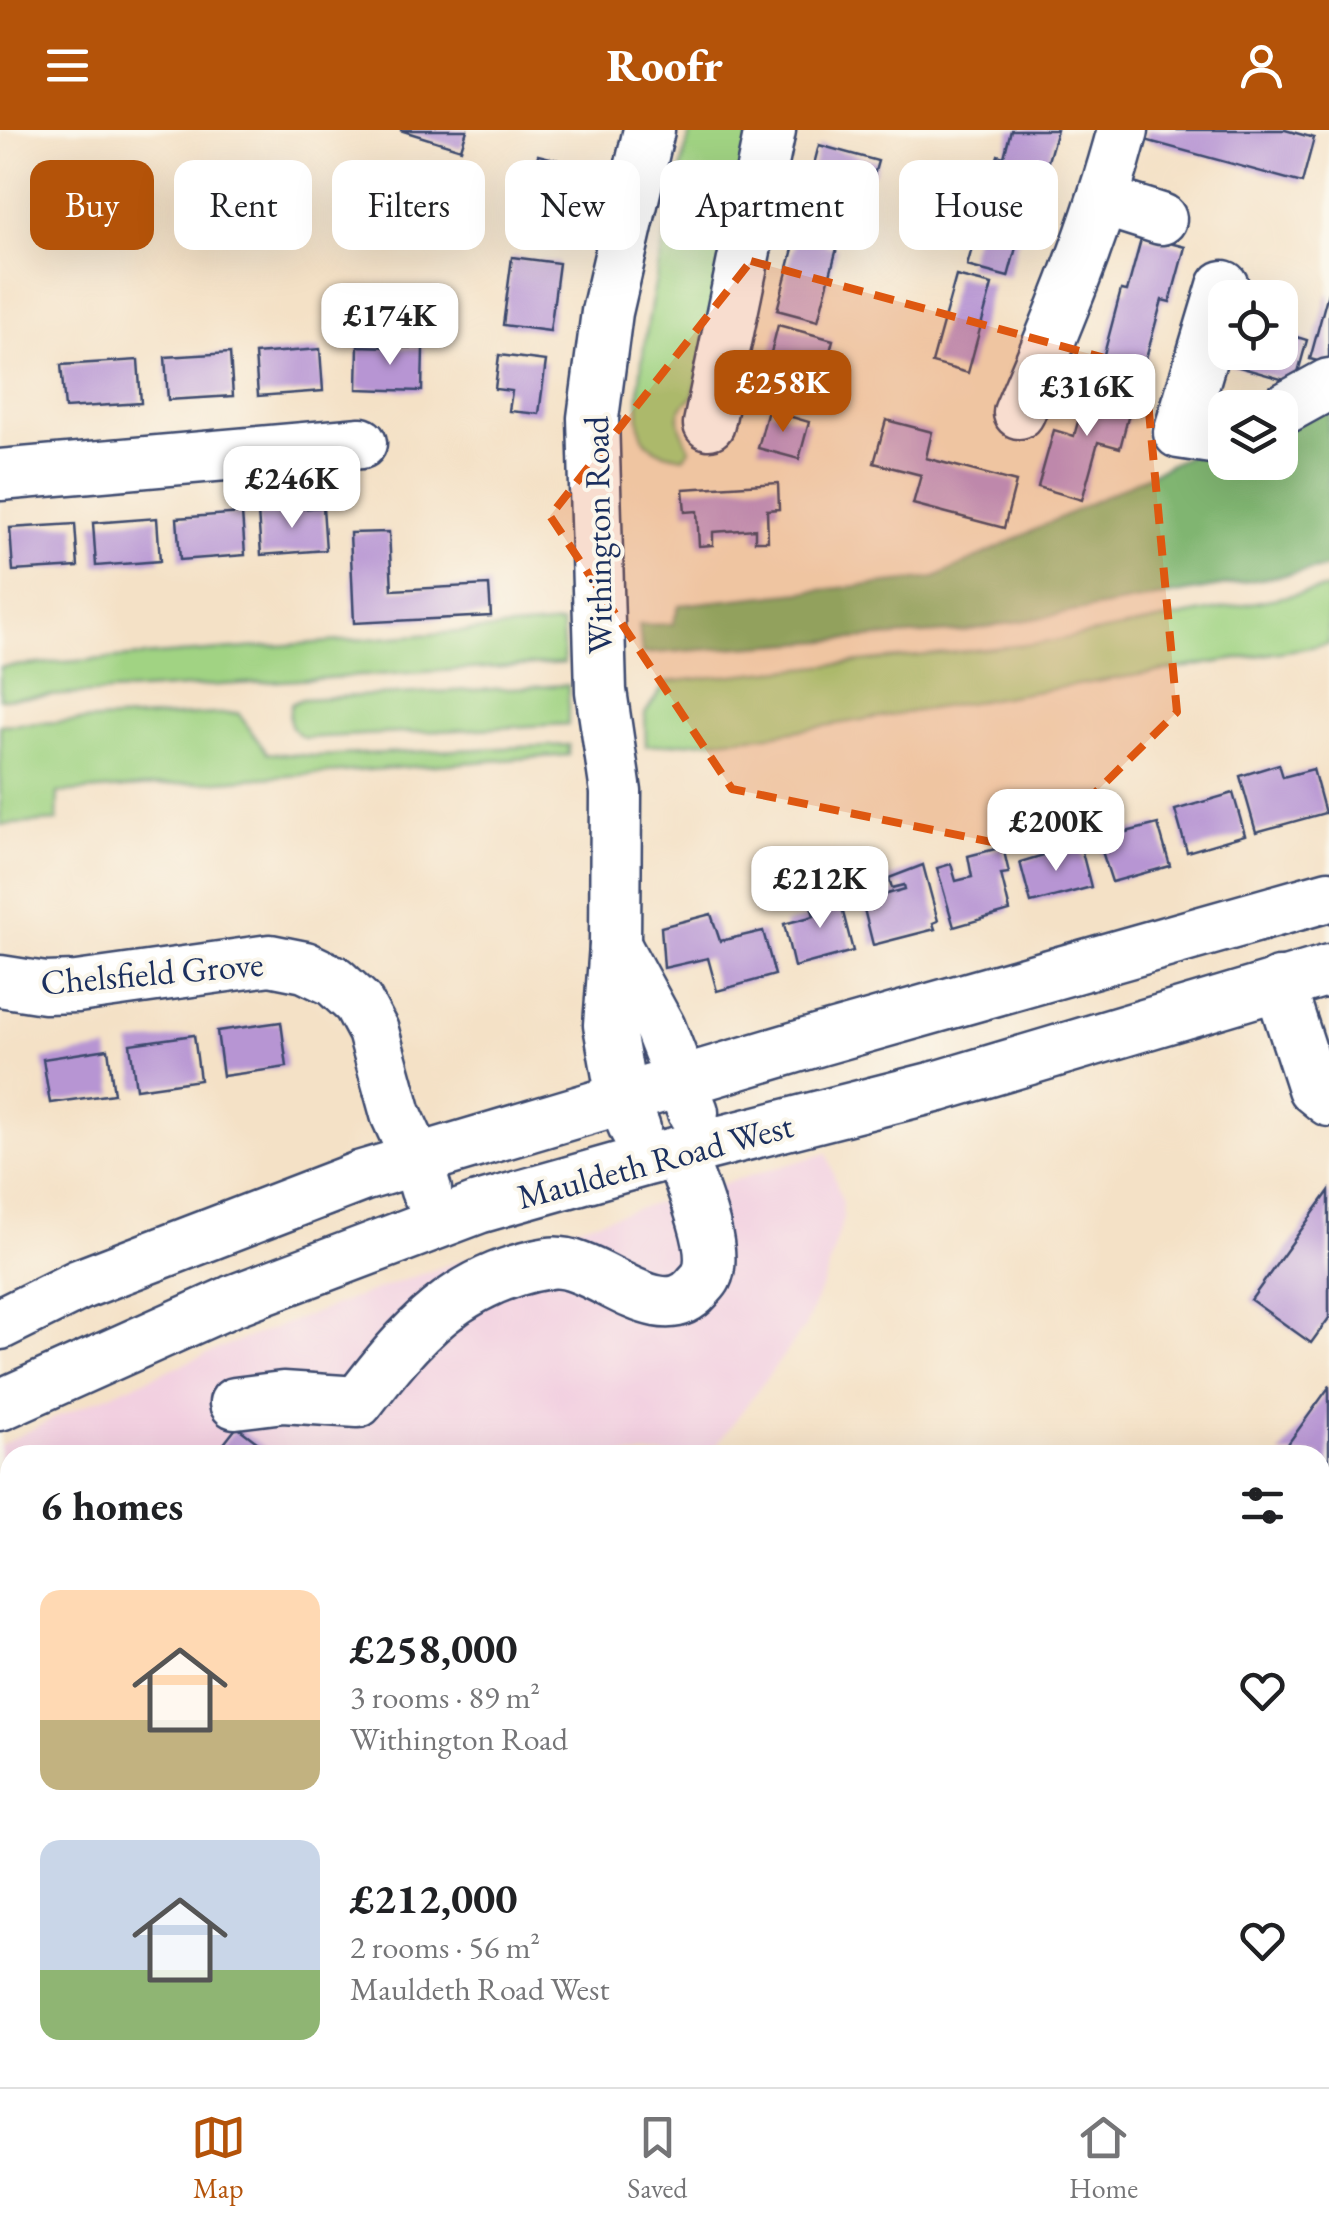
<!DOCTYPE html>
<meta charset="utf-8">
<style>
:root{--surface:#fff;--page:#f6f6f6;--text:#202124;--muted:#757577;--line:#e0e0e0;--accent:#b45309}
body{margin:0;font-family:"EB Garamond",serif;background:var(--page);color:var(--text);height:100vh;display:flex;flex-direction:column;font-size:38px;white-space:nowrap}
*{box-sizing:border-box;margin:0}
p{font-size:32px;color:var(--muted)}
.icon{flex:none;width:55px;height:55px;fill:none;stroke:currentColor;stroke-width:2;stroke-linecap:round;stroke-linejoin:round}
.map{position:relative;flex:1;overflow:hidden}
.panel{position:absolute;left:0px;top:1315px;width:1330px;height:642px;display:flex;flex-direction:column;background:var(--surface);border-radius:30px 30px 0 0;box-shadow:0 10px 40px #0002}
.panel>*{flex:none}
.top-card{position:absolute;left:30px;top:30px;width:1270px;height:90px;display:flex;gap:20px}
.fabs{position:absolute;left:1208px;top:150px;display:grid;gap:20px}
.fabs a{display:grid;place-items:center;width:90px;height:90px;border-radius:20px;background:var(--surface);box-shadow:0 10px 40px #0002;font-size:50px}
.price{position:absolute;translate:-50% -85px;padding:0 22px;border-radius:20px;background:#fff;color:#222;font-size:32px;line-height:65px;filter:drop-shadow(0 2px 5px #0008)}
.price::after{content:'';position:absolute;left:50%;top:60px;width:30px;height:22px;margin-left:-15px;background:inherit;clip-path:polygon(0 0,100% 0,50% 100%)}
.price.active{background:var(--accent);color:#fff}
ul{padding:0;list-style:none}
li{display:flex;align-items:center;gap:30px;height:250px;padding:0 40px}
li span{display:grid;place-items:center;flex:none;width:280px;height:200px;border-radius:20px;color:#555}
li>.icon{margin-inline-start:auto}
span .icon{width:120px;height:120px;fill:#fffc;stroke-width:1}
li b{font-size:42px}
h2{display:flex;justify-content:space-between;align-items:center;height:120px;padding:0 40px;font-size:42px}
.chip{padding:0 35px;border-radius:20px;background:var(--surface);box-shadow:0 10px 40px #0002;font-size:35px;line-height:90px}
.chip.active{background:var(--accent);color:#fff}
header{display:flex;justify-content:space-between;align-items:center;height:130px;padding:0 40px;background:var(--accent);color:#fff;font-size:45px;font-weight:800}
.tabs{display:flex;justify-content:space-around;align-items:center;height:140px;border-top:2px solid var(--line);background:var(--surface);font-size:28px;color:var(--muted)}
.tabs a{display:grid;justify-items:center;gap:5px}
.tabs .active{color:var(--accent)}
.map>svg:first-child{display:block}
.built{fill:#f2cfe0}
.industrial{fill:#cfbdcf}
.green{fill:#a1d383;stroke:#5e8170;stroke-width:2.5}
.forest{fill:#80b571;stroke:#4e7268;stroke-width:2.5}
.building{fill:#b795d3}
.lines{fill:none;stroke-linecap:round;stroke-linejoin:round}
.minor-casing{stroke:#3c4a6e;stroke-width:55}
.minor{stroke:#fff;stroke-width:50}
.tram{stroke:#1b2f5e;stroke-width:2.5}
.marked{fill:#de5710;fill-opacity:0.2;stroke:#de5710;stroke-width:8;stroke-dasharray:20 12;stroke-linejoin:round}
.labels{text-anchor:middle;stroke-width:8;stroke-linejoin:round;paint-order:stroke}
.street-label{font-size:35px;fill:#1b2f5e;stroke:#fbf7ec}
</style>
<header><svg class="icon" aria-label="menu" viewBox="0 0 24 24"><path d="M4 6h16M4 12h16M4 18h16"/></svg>Roofr<svg class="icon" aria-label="person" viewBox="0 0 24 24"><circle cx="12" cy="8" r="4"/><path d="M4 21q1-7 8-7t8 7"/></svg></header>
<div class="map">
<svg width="1329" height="1957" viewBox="0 0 1329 1957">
<rect width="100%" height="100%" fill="#fbf7ec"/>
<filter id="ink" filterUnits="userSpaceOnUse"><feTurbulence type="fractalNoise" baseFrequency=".01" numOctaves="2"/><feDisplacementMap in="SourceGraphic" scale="20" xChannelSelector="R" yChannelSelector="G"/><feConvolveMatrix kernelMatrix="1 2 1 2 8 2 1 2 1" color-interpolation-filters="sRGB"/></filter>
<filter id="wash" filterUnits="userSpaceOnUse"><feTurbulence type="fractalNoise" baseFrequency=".0048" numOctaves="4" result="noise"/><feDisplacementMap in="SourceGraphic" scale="40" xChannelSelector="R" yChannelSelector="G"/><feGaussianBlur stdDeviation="2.25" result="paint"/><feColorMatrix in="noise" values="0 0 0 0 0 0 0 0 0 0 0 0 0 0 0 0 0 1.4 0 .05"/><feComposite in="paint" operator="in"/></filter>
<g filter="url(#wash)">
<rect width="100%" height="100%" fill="#f4e1c6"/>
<g class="built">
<path d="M827,1023L842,1072L843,1089L826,1146L805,1197L709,1325H10V1734L0,1727V1315L61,1285L228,1215L384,1157L453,1133Z"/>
<path d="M316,1948H1048L1061,1957H330Z"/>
</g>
<g class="industrial">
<path d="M0,1727L10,1734V1879L0,1872Z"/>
<path d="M104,1948H316L330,1957H117Z"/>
</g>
<g class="green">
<path d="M691,0H758L693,267C669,283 681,298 690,319L683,327C669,324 650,322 643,307C623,266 677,52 691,0Z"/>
<path d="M1329,458V514L763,606L646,616L645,583L667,552L1042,513Z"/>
<path d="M562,494L564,533L0,569V537Z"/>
<path d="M568,555V594L304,608C290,599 287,591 291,574L302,569Z"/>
<path d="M238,583L267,623L315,626L569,615V625L58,663L57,691L0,695V595Z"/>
<path d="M1329,1801V1957H1216L1223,1948H1320V1813Z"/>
<path d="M332,1948H434L427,1957H345Z"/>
<path d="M563,1948H974L987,1957H556Z"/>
</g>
<path class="forest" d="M1329,258V437L965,501L642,524L639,495L673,494L679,475L935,448L1225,308V332H1280V282Z"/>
<g id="blocks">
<g class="building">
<path d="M400,0H467L461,19Z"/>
<path d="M1011,0H1057L1046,38L1038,36L1008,147L967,136L998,25L1004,27Z"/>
<path d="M1148,0H1285L1314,8L1302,53L1145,10Z"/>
<path d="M819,15L878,31L874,45L857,41L852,59L848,77L864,82L860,96L802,81Z"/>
<path d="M538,25L582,36L565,101L522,90Z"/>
<path d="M804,96L829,102L825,115L837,118L818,191L777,180L796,107L800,109Z"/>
<path d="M1142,106L1185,117L1170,172L1162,170L1139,254L1099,243L1121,160L1127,161Z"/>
<path d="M512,127L559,133L550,201L503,195Z"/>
<path d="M956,146L992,155L968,243L932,233Z"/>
<path d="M1328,163H1329V234L1310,229Z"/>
<path d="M778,195L833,210L825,241L809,237L801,268L762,258Z"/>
<path d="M1280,202L1307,210L1295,253L1204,227L1225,222H1280Z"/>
<path d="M358,216L423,218L422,261L357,259Z"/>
<path d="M320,219L323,261L258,266L255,224Z"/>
<path d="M230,223L233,266L168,270L165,227Z"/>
<path d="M499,225L546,231L539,284L509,281L512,261L495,259Z"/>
<path d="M138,230L141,273L65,278L61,235Z"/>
<path d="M1090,249L1135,261L1120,318L1098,312L1082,370L1038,357L1054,300L1074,306Z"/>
<path d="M768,280L809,292L799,329L758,318Z"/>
<path d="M886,290L932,302L926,328L1016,352L1004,398L913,374L921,345L874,333Z"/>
<path d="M778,353L779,379L767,380L768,411H755V399L713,402V415L699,416L697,381L685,382L683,359Z"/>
<path d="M323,377L326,420L261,425L258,382Z"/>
<path d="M242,383L245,425L180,430L177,388Z"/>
<path d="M157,388L160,431L96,436L93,393Z"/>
<path d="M75,394L78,437L13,441L10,398Z"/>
<path d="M389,402L392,460L489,455L491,486L354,493L350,403Z"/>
<path d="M1279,634L1283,647L1313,639L1325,683L1256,702L1240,646Z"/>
<path d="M1233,663L1245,705L1187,722L1175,680Z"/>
<path d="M1158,694L1170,736L1112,752L1098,709Z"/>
<path d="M1080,714L1091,757L1031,773L1020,732Z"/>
<path d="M1003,717L1009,743L1001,744L1010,781L954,797L937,738L951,734L956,751L972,747L968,726Z"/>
<path d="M923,735L938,791L933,793L935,799L873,815L862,771L905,759L904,755L892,758L889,748Z"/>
<path d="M837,759L853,821L794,837L784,794L814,786L808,766Z"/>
<path d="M711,784L720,811L763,801L775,845L717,861L708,828L664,838L661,797Z"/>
<path d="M281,892L287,937L223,946L217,901Z"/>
<path d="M194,905L200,950L136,959L130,914Z"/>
<path d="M108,919L114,964L50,973L43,929Z"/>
<path d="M1329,1061V1188L1311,1213L1251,1170Z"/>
<path d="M1329,1257V1372L1320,1365V1325H1280Z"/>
<path d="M237,1297L274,1325H215Z"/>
<path d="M1329,1579V1749L1320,1743V1592Z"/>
<path d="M1257,1948H1286L1299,1957H1250Z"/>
</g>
</g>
</g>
<g filter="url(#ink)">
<use href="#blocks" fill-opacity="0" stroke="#3c4a6e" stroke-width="2.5"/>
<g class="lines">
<defs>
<g id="minor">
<path d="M1104,71L1161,89"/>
<path d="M1223,156L1179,303L1225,310"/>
<path d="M1280,281L1329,254"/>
<path d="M1019,283C1059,190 1097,98 1123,0"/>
<path d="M709,294L770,0"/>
<path d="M0,345L361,313"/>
<path d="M615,815L660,898L693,982"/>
<path d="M0,851L45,858L77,857L270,830L305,837L334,851L358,873L373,901L396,984L417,1030L426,1060"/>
<path d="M1279,853L1313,958L1329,971"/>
<path d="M635,999L622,969L609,895L615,815L616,662L601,561L593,288L607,182L649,0"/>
<path d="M0,1194L81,1154L362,1046L820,910L1329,766"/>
<path d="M235,1273L283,1267L358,1272C410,1203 459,1147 549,1133C594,1126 658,1203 697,1158C700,1154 704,1151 706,1147C720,1120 689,1050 679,1022"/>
<path d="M0,1275L232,1171L478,1078L647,1030L939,956L1329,840"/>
<path d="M1320,1840L1329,1827"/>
<path d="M1236,1957L1243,1948"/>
</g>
</defs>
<use href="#minor" class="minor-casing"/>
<use href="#minor" class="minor"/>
<g class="tram">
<path d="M0,1822L10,1829"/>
<path d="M150,1948L163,1957"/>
<path d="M174,1948L187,1957"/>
</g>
</g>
</g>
<path class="marked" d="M751,131L1145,239L1177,582L1036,721L732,659L550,386Z"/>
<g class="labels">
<g class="street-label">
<text transform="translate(598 405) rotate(-91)" y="12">Withington Road</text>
<text transform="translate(152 843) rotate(-5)" y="12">Chelsfield Grove</text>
<text transform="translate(655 1031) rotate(-15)" y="12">Mauldeth Road West</text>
</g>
</g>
</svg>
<div class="fabs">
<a><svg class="icon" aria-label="locate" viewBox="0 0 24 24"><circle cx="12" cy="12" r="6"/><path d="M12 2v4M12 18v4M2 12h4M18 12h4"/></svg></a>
<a><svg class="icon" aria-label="layers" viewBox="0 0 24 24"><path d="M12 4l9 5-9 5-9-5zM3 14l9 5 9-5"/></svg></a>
</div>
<b class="price" style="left:390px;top:238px">£174K</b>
<b class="price active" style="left:783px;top:305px">£258K</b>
<b class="price" style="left:1087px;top:309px">£316K</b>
<b class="price" style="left:292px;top:401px">£246K</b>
<b class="price" style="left:1056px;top:744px">£200K</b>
<b class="price" style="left:820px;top:801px">£212K</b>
<div class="top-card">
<a class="chip active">Buy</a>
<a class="chip">Rent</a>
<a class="chip">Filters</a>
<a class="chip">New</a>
<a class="chip">Apartment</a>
<a class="chip">House</a>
</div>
<section class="panel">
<h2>6 homes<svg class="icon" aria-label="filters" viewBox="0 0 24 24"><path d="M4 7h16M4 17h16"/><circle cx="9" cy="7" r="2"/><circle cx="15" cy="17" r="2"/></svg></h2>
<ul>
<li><span style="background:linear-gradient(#ffd9b3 65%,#c2b280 0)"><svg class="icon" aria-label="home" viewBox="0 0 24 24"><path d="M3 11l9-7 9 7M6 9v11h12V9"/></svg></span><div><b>£258,000</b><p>3 rooms · 89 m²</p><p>Withington Road</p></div><svg class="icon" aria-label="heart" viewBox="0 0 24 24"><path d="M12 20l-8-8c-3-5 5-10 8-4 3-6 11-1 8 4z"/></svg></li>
<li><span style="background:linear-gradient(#c9d6e8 65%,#8fb573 0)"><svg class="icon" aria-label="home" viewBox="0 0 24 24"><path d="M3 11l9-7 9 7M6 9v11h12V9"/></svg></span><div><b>£212,000</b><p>2 rooms · 56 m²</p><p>Mauldeth Road West</p></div><svg class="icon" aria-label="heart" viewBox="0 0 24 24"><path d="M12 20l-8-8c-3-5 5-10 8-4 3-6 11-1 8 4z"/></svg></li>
</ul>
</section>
</div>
<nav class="tabs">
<a class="active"><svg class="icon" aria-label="map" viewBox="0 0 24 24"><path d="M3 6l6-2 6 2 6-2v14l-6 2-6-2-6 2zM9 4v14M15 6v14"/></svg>Map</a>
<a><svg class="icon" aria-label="saved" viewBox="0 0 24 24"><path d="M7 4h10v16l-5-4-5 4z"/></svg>Saved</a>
<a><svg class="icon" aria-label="home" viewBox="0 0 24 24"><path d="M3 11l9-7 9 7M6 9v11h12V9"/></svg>Home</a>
</nav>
